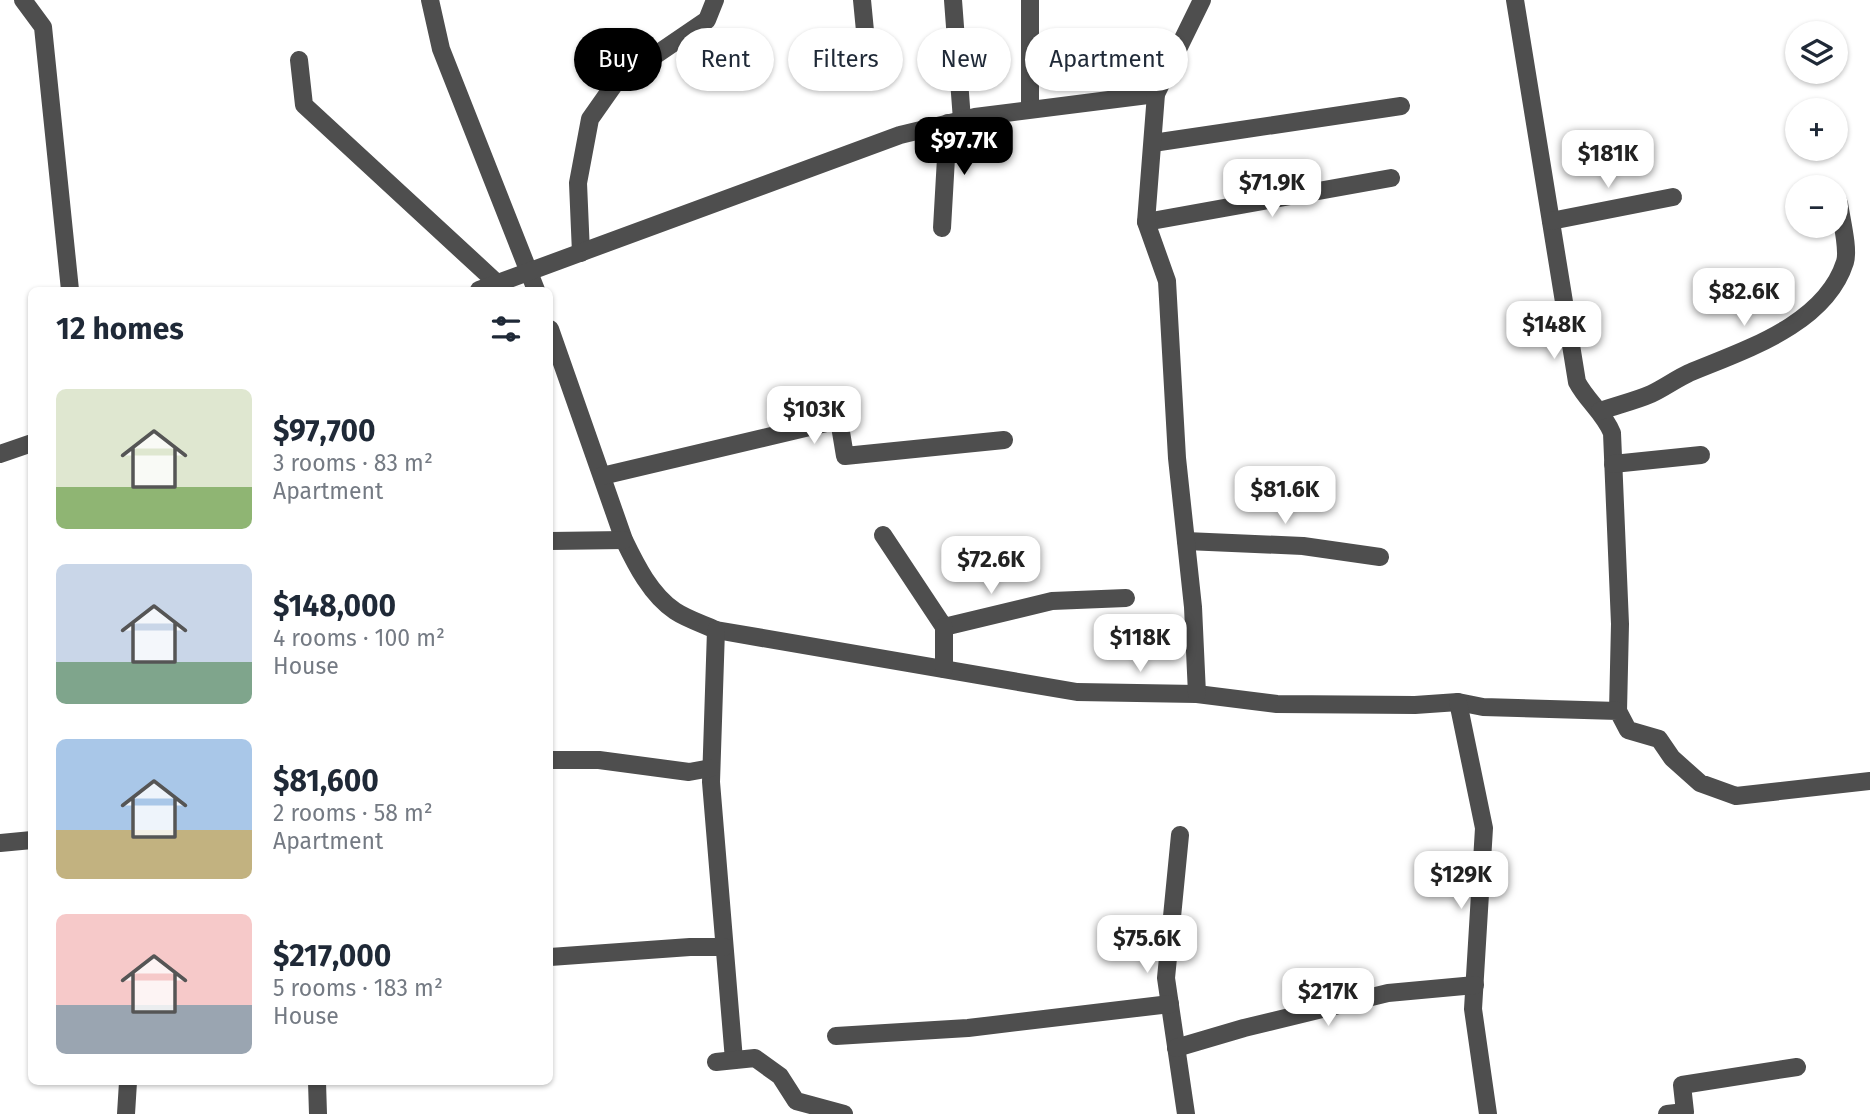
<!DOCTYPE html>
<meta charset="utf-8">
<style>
:root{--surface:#fff;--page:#f6f6f7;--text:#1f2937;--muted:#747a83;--accent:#000}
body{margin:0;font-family:"Fira Sans",sans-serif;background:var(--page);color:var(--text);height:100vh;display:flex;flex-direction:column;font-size:26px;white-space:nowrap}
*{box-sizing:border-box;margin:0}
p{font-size:23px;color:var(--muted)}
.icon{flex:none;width:38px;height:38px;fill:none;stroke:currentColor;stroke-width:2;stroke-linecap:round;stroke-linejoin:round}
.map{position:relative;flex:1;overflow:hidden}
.details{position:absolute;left:28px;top:287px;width:525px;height:798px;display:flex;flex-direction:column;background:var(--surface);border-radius:10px;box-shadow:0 2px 5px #0004}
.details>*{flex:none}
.banner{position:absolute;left:574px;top:28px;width:665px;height:63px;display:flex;gap:14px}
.buttons{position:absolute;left:1785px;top:21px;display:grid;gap:14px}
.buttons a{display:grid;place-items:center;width:63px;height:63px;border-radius:50%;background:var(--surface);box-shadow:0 2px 5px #0004;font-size:35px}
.price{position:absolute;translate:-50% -60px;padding:0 16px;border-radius:14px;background:#fff;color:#222;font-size:23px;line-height:46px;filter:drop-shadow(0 2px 4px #0008)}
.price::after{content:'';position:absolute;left:50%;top:42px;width:21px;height:16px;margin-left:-10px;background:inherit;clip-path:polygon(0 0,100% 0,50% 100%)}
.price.current{background:var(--accent);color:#fff}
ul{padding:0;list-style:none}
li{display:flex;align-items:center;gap:21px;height:175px;padding:0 28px}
li span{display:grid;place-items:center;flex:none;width:196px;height:140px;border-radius:10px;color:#555}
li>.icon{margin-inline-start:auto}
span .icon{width:84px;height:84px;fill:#fffc;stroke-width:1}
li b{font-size:30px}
h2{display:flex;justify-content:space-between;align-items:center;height:84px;padding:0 28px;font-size:30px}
.pill{padding:0 24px;border-radius:32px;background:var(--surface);box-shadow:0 2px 5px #0004;font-size:24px;line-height:63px}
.pill.current{background:var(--accent);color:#fff}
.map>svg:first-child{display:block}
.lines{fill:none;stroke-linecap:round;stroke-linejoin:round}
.minor{stroke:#4e4e4e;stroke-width:18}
</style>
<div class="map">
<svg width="1870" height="1114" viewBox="0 0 1870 1114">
<rect width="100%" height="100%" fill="#fff"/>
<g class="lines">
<g class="minor">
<path d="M23,0L43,27L70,290"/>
<path d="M430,0L441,49L536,290"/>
<path d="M862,0L868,62"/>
<path d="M953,0L962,120"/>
<path d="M1030,0V109"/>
<path d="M1515,0L1577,382C1587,401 1604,413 1612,433L1620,624L1618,711"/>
<path d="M299,60L304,105L498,284"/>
<path d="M1153,143L1401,106"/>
<path d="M1551,221L1673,197"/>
<path d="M1146,222L1391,178"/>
<path d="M942,228L948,123"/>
<path d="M581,253L578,183L590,119L616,82L707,20L715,0"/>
<path d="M479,290L900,135L975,117L1156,94"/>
<path d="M550,329L624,540C636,565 651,595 675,611C687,619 703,624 716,630L1077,692L1197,694L1277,704L1415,705L1458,702L1483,707L1618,711L1628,730L1659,739L1672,758L1700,783L1736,796L1870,781"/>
<path d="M1600,411C1617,405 1635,401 1651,394C1664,388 1676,379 1689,373C1744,350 1825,325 1845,262C1849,249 1841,218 1839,203"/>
<path d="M0,454L32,443"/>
<path d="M1613,464L1701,455"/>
<path d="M602,476L839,420L845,456L1004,440"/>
<path d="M883,535L944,627L1052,601L1126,598"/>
<path d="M550,541L624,540"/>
<path d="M1186,541L1303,546L1380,557"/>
<path d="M716,630L711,782L734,1060"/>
<path d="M944,669V627"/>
<path d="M1197,694L1193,607L1177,458L1167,281L1146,222L1156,94L1202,0"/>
<path d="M1458,702L1484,828L1473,1009L1488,1114"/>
<path d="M550,760H599L689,772L711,768"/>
<path d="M1180,835L1166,978L1186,1114"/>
<path d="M0,843L32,840"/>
<path d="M550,957L690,947H724"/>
<path d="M836,1036L968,1028L1170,1004"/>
<path d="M1176,1048L1244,1028L1388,993L1475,985"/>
<path d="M716,1062L755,1058L780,1076L796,1101L844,1114"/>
<path d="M317,1082L318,1114"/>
<path d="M126,1114L128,1082"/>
<path d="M1667,1114L1685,1112L1682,1085L1797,1067"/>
</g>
</g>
</svg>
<div class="buttons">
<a><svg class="icon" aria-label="layers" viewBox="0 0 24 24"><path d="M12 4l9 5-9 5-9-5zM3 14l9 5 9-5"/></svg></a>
<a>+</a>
<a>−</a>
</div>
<b class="price current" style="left:964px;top:177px">$97.7K</b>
<b class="price" style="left:1608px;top:190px">$181K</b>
<b class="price" style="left:1272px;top:219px">$71.9K</b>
<b class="price" style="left:1744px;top:328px">$82.6K</b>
<b class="price" style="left:1554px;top:361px">$148K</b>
<b class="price" style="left:814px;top:446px">$103K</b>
<b class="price" style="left:1285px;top:526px">$81.6K</b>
<b class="price" style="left:991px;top:596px">$72.6K</b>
<b class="price" style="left:1140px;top:674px">$118K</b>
<b class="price" style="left:1461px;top:911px">$129K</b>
<b class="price" style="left:1147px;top:975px">$75.6K</b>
<b class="price" style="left:1328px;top:1028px">$217K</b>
<div class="banner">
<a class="pill current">Buy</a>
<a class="pill">Rent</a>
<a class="pill">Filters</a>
<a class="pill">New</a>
<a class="pill">Apartment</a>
</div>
<section class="details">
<h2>12 homes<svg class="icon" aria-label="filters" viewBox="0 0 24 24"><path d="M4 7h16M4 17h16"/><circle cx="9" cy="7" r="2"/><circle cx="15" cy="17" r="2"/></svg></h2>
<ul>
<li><span style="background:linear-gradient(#dfe7d0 70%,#8fb573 0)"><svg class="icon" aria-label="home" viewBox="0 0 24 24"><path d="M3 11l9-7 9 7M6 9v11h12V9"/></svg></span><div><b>$97,700</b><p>3 rooms · 83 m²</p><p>Apartment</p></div></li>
<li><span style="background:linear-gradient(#c9d6e8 70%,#7fa58c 0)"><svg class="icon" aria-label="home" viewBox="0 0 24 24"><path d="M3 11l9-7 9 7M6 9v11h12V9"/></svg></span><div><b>$148,000</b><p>4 rooms · 100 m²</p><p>House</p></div></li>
<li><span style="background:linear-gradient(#a9c7e8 65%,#c2b280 0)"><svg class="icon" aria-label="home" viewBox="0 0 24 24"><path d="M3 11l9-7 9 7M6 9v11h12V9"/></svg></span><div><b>$81,600</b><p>2 rooms · 58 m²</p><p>Apartment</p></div></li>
<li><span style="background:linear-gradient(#f6c9c9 65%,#9aa5b1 0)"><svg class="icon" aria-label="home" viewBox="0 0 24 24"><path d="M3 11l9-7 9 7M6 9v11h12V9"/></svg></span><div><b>$217,000</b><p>5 rooms · 183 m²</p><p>House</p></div></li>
</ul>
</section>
</div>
